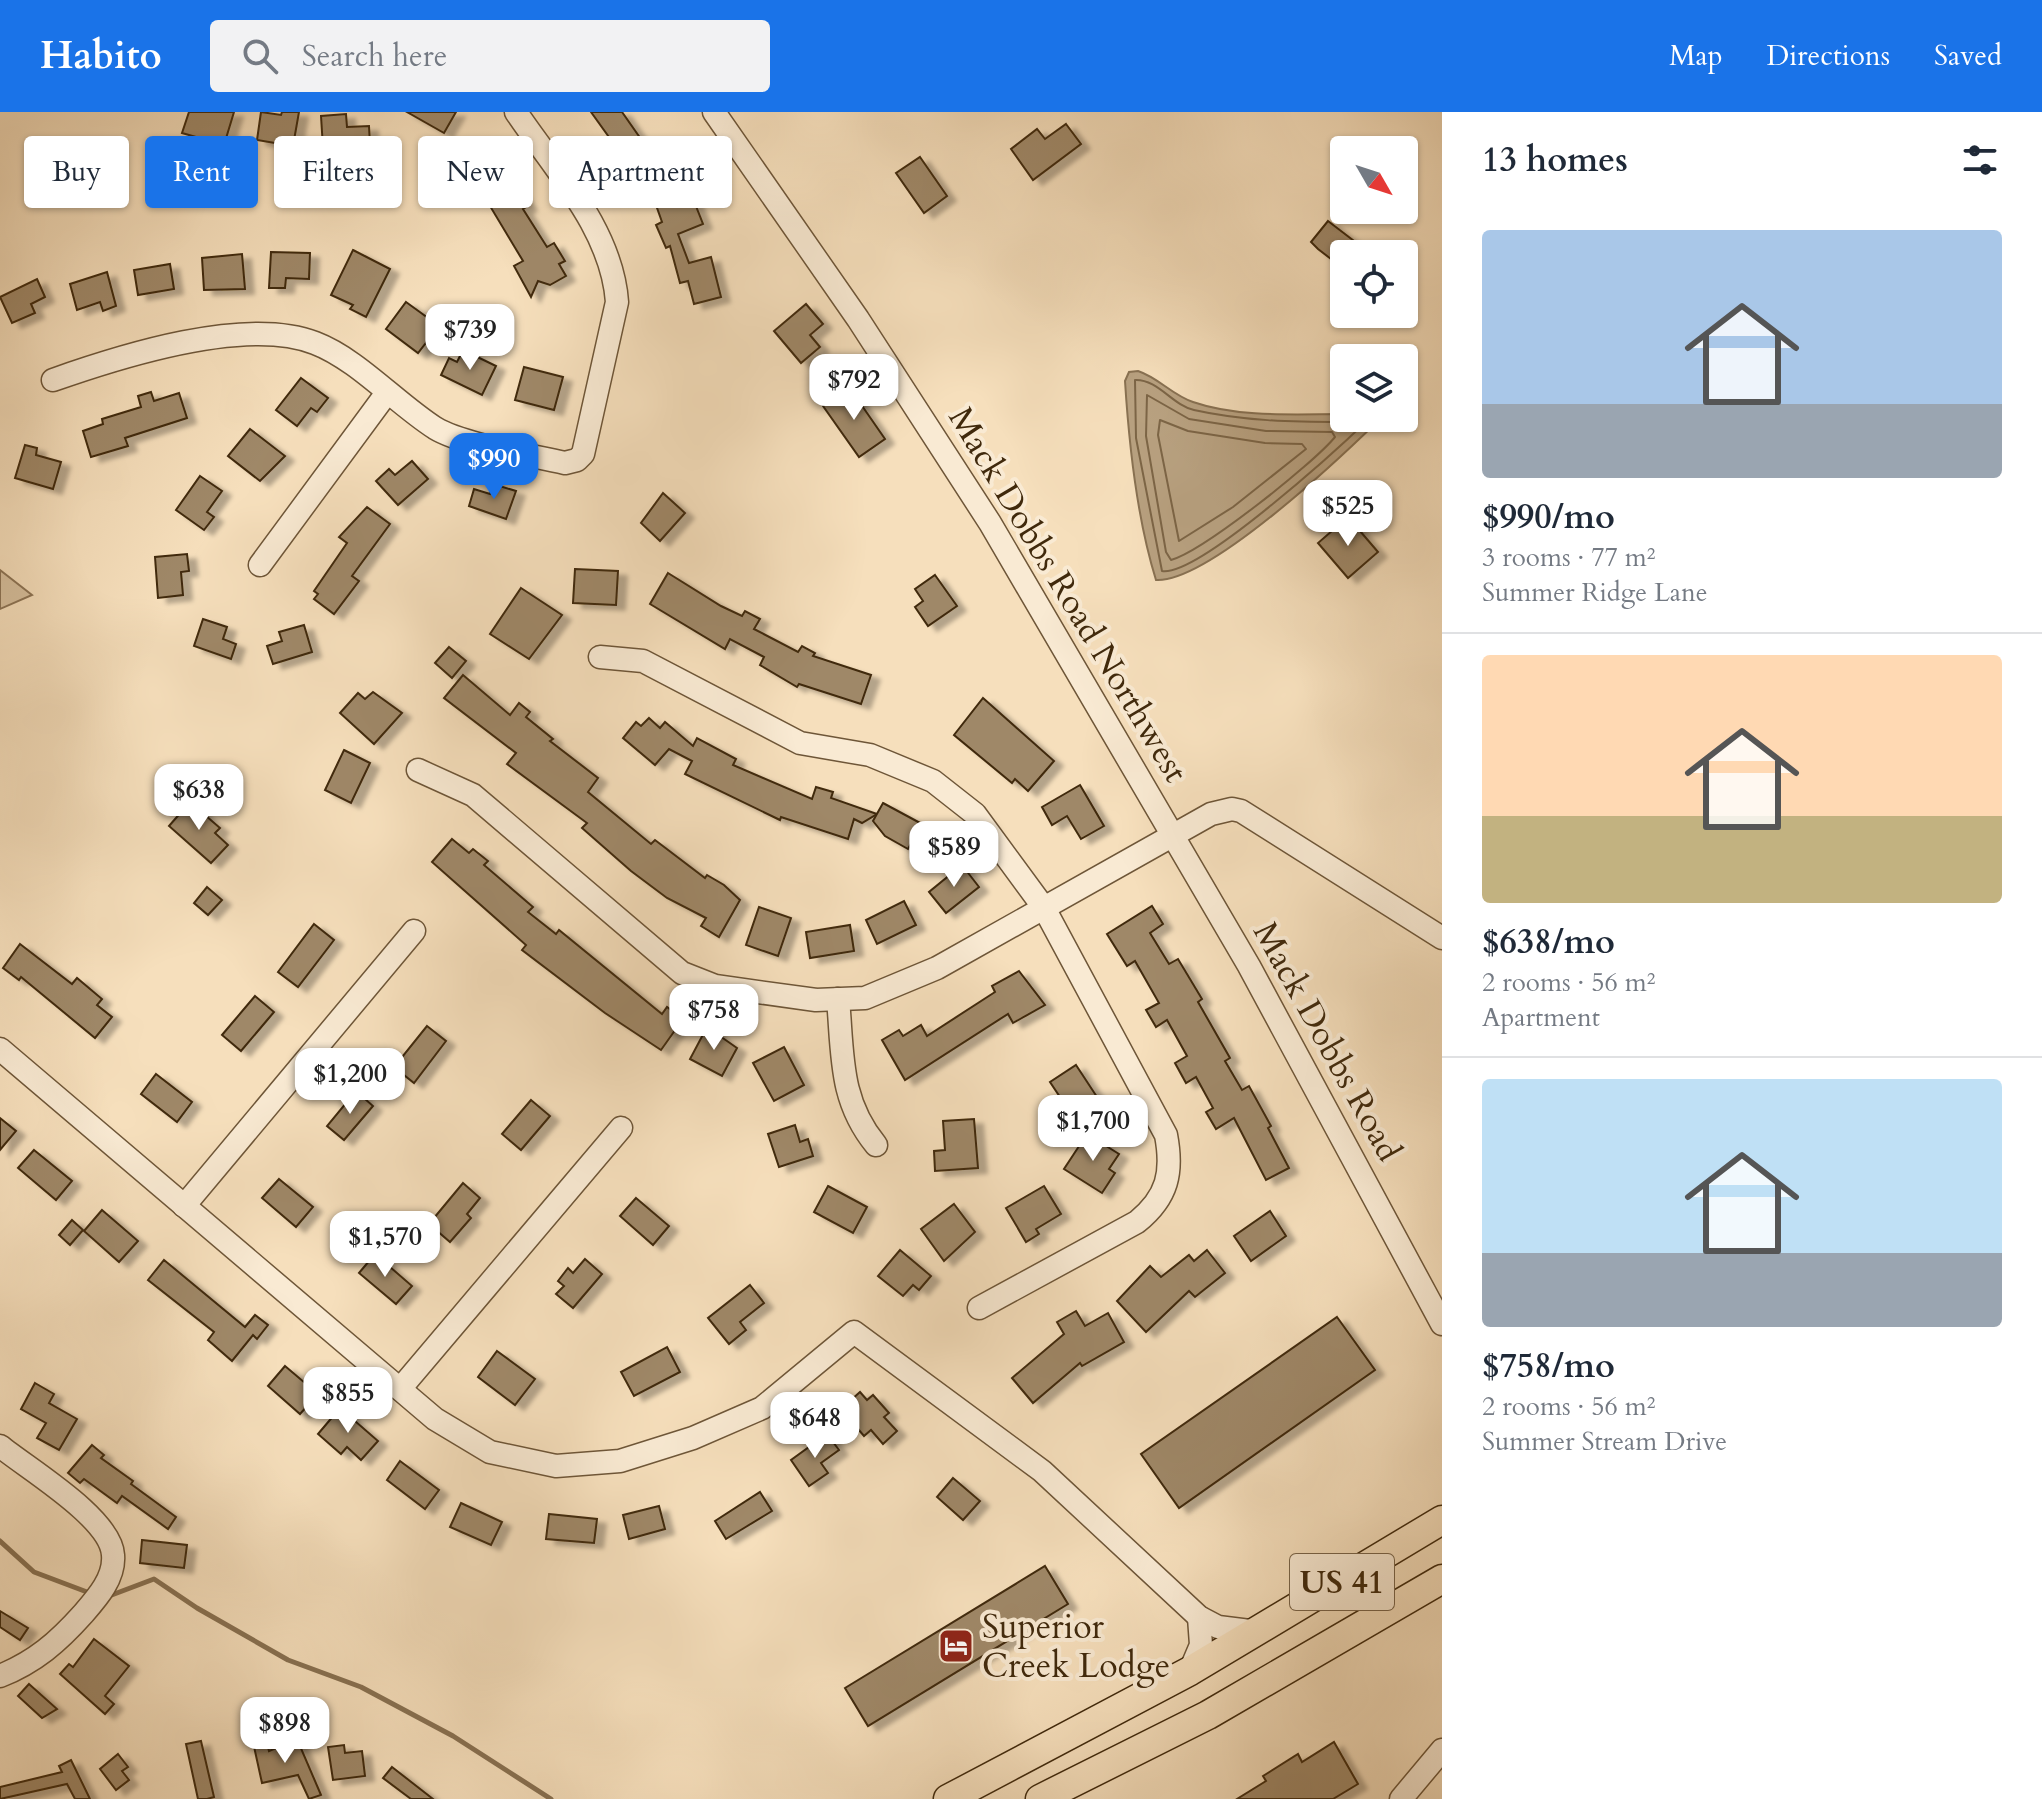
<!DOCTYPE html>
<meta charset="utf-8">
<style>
:root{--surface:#fff;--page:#f2f2f3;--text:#1f2937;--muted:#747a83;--line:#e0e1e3;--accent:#1a73e8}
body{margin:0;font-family:Cardo,serif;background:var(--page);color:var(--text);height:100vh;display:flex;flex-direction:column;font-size:30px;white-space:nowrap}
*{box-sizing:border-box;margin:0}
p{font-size:26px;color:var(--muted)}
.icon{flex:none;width:44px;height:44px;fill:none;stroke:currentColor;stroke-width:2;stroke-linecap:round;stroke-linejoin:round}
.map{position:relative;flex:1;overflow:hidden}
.drawer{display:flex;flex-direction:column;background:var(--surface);width:600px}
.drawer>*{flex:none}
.banner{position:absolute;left:24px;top:24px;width:760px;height:72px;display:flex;gap:16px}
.needle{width:52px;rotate:129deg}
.tools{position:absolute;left:1330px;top:24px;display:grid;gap:16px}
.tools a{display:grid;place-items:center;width:88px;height:88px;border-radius:8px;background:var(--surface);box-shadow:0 2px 6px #0004;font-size:40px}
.price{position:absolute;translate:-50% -68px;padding:0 18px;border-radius:16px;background:#fff;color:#222;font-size:26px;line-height:52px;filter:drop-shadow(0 2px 4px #0008)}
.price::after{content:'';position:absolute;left:50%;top:48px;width:24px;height:18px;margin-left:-12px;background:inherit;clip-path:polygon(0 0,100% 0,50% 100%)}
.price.current{background:var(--accent);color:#fff}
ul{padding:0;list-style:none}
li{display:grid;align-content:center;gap:16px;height:424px;padding:0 40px}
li+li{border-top:2px solid var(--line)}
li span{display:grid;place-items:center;height:248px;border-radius:8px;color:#555}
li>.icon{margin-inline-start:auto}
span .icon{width:144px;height:144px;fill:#fffc;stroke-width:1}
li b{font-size:34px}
h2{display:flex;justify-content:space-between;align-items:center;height:96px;padding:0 40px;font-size:34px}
.pill{padding:0 28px;border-radius:8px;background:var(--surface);box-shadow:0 2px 6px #0004;font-size:28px;line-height:72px}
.pill.current{background:var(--accent);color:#fff}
header{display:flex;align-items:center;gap:48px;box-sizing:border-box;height:112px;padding:0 40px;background:var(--accent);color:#fff}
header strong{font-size:38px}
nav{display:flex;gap:44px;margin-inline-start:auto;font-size:28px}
.search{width:560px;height:72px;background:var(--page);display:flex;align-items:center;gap:20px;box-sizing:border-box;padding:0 28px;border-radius:8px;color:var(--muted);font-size:30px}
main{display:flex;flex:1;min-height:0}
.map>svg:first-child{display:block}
.green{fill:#d7c09e;stroke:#8c7455;stroke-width:2}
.water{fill:#b8a180;stroke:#887152;stroke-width:2}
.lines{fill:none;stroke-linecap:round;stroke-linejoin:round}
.shore{stroke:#7c6546;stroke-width:2}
.stream{stroke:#887152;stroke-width:5}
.building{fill:#9f8868;stroke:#40290c;stroke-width:2;filter:url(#shadow)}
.minor-casing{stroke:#6e5638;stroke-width:25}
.major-casing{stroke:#40290c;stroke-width:31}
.minor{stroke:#f9ead3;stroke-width:22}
.major{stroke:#f6dfbc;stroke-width:28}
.labels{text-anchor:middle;stroke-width:8;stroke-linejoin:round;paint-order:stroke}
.shield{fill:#f9ead3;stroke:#786348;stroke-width:2}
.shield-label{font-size:32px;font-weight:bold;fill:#40290c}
.street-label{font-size:34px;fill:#40290c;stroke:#f9ead3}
.poi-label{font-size:34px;fill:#40290c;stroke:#f9ead3;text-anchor:start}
</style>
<header>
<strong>Habito</strong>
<div class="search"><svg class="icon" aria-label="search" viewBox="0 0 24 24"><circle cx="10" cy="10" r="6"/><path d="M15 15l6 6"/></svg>Search here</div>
<nav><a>Map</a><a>Directions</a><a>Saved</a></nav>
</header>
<main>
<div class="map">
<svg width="1442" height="1687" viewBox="0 0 1442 1687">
<defs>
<filter id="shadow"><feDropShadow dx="9" dy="5" stdDeviation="2" flood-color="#0004"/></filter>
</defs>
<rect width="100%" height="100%" fill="#f6dfbc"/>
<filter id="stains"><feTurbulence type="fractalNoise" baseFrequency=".0025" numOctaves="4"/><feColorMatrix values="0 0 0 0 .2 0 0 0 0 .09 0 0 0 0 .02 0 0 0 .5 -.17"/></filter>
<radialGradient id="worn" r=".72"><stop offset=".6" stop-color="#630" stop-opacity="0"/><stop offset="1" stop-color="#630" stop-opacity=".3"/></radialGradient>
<path class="green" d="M0,458L32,483L0,497Z"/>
<path class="water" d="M1138,259C1159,266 1172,283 1193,290C1239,306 1296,302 1344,302V306L1378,309C1339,347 1208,471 1156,468C1137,407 1129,333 1125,269L1129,260Z"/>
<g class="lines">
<g class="shore">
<path d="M1147,283L1189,307L1266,319L1332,320L1335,325C1313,352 1203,439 1171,448L1166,440L1146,324Z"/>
<path d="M1350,306L1342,310C1292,310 1243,309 1194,298C1172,293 1158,267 1135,268L1136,326L1162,459C1198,465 1340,335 1370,306"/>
<path d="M1160,308L1188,319L1265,331L1302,332L1306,337L1233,395L1179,429L1158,323Z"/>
</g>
<g class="stream">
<path d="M0,1429L34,1460L87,1480"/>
<path d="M109,1484L154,1467L197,1496L288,1548L361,1575L453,1624L551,1687"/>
</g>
</g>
<g class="building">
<path d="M189,0H234L224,33L182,21Z"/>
<path d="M261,0L281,3L282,0H299L293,34L257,28Z"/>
<path d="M407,0H456L444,21Z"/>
<path d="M591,0H622L664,60L637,79L627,65L634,60Z"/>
<path d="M346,2L347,15L369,14L370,33L323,36L321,4Z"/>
<path d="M1066,12L1081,32L1033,68L1011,37L1037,17L1045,27Z"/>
<path d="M473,31L482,46L489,41L514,80L518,77L528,94L523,97L547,135L554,131L565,149L559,152L566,164L550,173L538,169L531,185L514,154L523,149L460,44V39Z"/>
<path d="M920,45L947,84L924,101L896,61Z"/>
<path d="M690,79L703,112L678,122L689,151L711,145L721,185L694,192L688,169L680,171L670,134L666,136L656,113L662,110L656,93Z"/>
<path d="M1328,109L1371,142H1344V157L1318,137L1311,130Z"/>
<path d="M353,138L390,157L366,205L350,197L353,193L331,183Z"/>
<path d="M271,140L310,141L309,167L286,166L285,176H269Z"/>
<path d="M242,142L245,177L204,178L202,146Z"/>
<path d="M170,152L174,177L138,183L134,158Z"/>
<path d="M107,160L116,194L103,199L100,190L77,198L70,172Z"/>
<path d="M37,167L45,185L31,192L35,201L12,211L0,185Z"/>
<path d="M406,190L439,214L418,241L386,217Z"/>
<path d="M806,192L823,212L810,223L820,235L801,251L774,219Z"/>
<path d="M463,238L496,254L482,283L441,263L449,246L457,250Z"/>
<path d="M524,255L563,265L554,298L515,288Z"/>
<path d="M301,266L328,286L317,300L311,296L297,314L276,298Z"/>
<path d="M849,275L885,327L859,345L823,294Z"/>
<path d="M151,280L154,289L179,281L187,306L125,326L128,334L91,345L83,319L103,312L102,307L141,295L138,284Z"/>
<path d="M250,317L285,344L260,369L228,344Z"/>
<path d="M25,333L37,336L36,343L61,350L53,377L15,366Z"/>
<path d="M412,349L428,367L398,393L376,369L389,357L395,363Z"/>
<path d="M200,364L222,379L207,400L214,405L204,418L176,398Z"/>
<path d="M493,372L516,379L506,407L469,394L474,377L490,382Z"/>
<path d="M663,381L685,401L660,429L641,411Z"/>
<path d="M367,395L390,412L352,464L359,469L334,502L314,487L318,482L314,479L347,431L339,425Z"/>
<path d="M1348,405L1378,440L1348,466L1318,431Z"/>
<path d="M187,442L189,459L181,460L183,483L158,486L155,445Z"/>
<path d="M575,457L618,459L616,493L573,491Z"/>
<path d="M668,461L721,494L742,504L745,499L760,507L754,517L798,540L802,534L815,541L813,544L871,563L861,592L799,572L797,575L760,553L764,545L730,527L725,537L650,492Z"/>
<path d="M935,463L957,494L928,514L915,495L923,489L915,477Z"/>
<path d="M521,476L562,503L529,547L490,522Z"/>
<path d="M203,507L227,515L223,527L236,532L231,547L194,534Z"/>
<path d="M304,513L312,540L273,552L267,534L282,529L279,520Z"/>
<path d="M449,535L466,549L452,566L435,551Z"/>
<path d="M463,563L510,603L519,591L530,600L526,605L553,627L550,629L598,666L588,680L651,732L655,728L705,766L707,763L724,773L740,788L719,825L701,814L706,806L667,786L631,759L582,716L587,711L507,652L516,641L444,586Z"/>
<path d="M373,580L402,601L374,632L340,601L358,581L365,587Z"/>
<path d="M983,586L1054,649L1028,679L1015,667L1012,671L954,623Z"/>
<path d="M649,606L660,616L665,610L693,634L697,626L736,647L733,653L812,687L816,675L833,680L831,686L877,702L862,711L854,707L848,727L781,705L780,708L685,662L692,649L669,637L655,653L623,626L636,610L641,614Z"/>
<path d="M344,638L370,651L351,691L325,678Z"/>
<path d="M1080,673L1104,714L1081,727L1067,704L1052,713L1042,695Z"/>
<path d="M190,690L220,716L215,721L228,733L211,751L169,714Z"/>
<path d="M883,691L922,712L908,737L885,724L873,709Z"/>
<path d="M452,727L469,741L473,737L488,749L484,753L533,795L528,800L556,822L559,818L662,902L667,895L683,907L661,938L605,901L522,838L526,833L432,750Z"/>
<path d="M962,753L979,775L946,801L929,780Z"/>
<path d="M207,775L222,788L208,803L194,791Z"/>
<path d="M904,789L916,813L877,832L866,808Z"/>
<path d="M1152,794L1163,812L1150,821L1169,852L1178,847L1202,887L1198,890L1230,946L1225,949L1242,978L1249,974L1271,1014L1268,1016L1289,1056L1266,1068L1234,1006L1216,1017L1206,1000L1213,996L1196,965L1186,971L1175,951L1187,944L1167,908L1156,915L1146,898L1159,891L1135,849L1127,854L1107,822Z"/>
<path d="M759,795L791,806L778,844L746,833Z"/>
<path d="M314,812L334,828L298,875L278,860Z"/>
<path d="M850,813L854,839L810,846L806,820Z"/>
<path d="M20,832L72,872L77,866L102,887L97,893L112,905L95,926L21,865L19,868L3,856Z"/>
<path d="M1019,859L1045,893L1013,911L1008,902L905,968L882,928L899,918L903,924L921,913L927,924L995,880L992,874Z"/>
<path d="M255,884L274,900L241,939L222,923Z"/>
<path d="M427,914L446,929L414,971L394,955Z"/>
<path d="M707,915L737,936L722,964L690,947Z"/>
<path d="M784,935L804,973L774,989L753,951Z"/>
<path d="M1076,953L1099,988L1074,1006L1050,970Z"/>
<path d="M156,962L192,990L177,1010L141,982Z"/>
<path d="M356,979L373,994L344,1028L327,1014Z"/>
<path d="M531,988L550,1004L521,1038L502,1022Z"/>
<path d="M0,1006L16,1019L0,1038Z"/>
<path d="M974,1007L978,1056L935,1059L934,1039L945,1038L943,1009Z"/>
<path d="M795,1013L800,1030L808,1027L813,1044L779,1055L768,1022Z"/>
<path d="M1087,1022L1119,1042L1109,1057L1115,1061L1102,1081L1064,1057Z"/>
<path d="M34,1038L72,1069L56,1088L18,1056Z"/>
<path d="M279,1067L313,1095L296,1115L262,1086Z"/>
<path d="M463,1071L480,1086L467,1102L471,1106L450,1130L429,1112Z"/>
<path d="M828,1074L867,1095L853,1121L814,1100Z"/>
<path d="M1044,1074L1061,1102L1036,1117L1039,1122L1026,1130L1006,1096Z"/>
<path d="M636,1086L669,1114L653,1133L620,1104Z"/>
<path d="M954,1092L975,1120L944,1149L921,1117Z"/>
<path d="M102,1098L138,1129L119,1150L84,1119Z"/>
<path d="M1270,1099L1286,1124L1251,1149L1234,1124Z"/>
<path d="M72,1108L83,1118L70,1133L59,1123Z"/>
<path d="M900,1138L931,1164L919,1178L913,1173L903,1184L878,1164Z"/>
<path d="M1207,1138L1225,1161L1195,1185L1189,1179L1146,1220L1117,1189L1150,1154L1161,1165L1189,1143L1194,1149Z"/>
<path d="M375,1142L412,1174L396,1192L359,1161Z"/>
<path d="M585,1147L602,1162L573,1196L556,1182L564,1174L558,1169L568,1156L573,1161Z"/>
<path d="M164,1148L245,1215L255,1203L268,1213L257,1227L253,1223L232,1249L208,1228L214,1220L148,1168Z"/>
<path d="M750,1173L764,1191L740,1210L746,1218L729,1232L708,1206Z"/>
<path d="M1076,1199L1085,1214L1108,1201L1124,1230L1082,1254L1080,1251L1033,1291L1012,1266L1064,1222L1057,1210Z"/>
<path d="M1337,1205L1375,1258L1179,1396L1141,1342Z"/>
<path d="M667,1235L680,1260L634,1284L621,1260Z"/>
<path d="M497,1239L535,1267L515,1293L478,1265Z"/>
<path d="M285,1254L318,1282L300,1302L268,1274Z"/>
<path d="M35,1271L54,1282L49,1291L77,1307L59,1338L37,1326L46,1311L21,1297Z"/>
<path d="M860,1280L867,1288L873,1283L889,1301L884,1305L897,1319L883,1332L871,1318L864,1324L841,1297Z"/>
<path d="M340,1296L378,1329L361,1348L347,1335L341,1342L318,1322Z"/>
<path d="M827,1322L839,1338L821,1351L828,1361L809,1374L791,1348Z"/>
<path d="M92,1333L104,1343L101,1346L133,1369L131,1372L176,1405L168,1417L122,1384L117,1391L84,1367L80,1371L68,1361Z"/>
<path d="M400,1349L439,1378L425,1397L387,1368Z"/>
<path d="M953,1366L980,1389L963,1408L937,1385Z"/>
<path d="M760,1380L772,1399L726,1427L715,1409Z"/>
<path d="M461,1391L502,1410L491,1433L450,1415Z"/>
<path d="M659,1394L665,1417L629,1427L623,1403Z"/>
<path d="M549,1402L597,1407L594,1431L546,1427Z"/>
<path d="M142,1428L187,1433L184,1456L140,1451Z"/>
<path d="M1045,1454L1068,1492L868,1614L845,1576Z"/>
<path d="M0,1499L28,1516L20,1528L0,1515Z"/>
<path d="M94,1527L129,1554L105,1584L114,1592L105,1602L60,1562L69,1552L73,1555Z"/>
<path d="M29,1572L57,1597L42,1606L18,1584Z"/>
<path d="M266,1627L269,1639L297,1627L321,1683L309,1687L298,1663L262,1671L253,1630Z"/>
<path d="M201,1629L214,1685L207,1687H198L186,1632Z"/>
<path d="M1334,1630L1358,1672L1333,1687H1237L1266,1669L1263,1664L1298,1642L1302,1650Z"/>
<path d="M344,1633L345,1641L362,1639L365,1664L333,1668L328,1635Z"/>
<path d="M118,1642L128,1655L122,1659L129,1668L116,1678L100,1657Z"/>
<path d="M71,1648L90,1687H75L67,1672L0,1687V1675L62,1660L59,1654Z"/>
<path d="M392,1655L433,1687H411L383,1666Z"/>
</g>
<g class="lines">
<defs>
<g id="minor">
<path d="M714,0L858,207L990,411L1249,854L1442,1212"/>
<path d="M53,268C121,244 246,204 315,231C357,247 396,291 435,316C463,333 531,343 565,351L577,348L583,342L617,190C612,118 555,58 516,0"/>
<path d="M260,453L386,282"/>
<path d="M600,545L643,549L800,631L870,643L933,669L975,702L1044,796L1166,1023C1173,1060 1168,1085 1137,1110L979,1196"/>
<path d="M418,658L473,683L682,861L715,874L816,888L865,886L937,856L1211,702L1232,697L1241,699L1442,826"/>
<path d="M838,887C843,943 839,988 876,1033"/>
<path d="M0,937L435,1307L490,1340L556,1354L620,1349L693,1326L762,1296L854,1220L1042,1359L1199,1505L1218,1515L1258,1520"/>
<path d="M184,1094L414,819"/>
<path d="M400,1277L621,1016"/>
<path d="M0,1334C28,1357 111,1406 113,1443C115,1466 97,1486 83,1502C58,1530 35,1550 0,1564"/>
<path d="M1190,1559L1201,1533L1199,1505"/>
<path d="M1401,1687L1442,1638"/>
</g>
<g id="major">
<path d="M948,1687L1190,1559L1442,1408"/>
<path d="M1040,1687L1208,1603L1442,1467"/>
</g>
</defs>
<use href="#minor" class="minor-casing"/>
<use href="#major" class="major-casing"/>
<use href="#minor" class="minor"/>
<use href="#major" class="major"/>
</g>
<defs>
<symbol id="hotel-square" viewBox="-11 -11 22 22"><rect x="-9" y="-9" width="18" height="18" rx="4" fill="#8f2418" stroke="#f9ead3"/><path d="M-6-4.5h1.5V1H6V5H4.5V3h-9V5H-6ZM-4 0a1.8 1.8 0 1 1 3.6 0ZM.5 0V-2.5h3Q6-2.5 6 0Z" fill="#fff"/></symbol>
</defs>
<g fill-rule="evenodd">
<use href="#hotel-square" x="936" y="1514" width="40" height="40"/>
</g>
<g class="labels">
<rect class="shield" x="1290" y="1442" width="104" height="56" rx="6"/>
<g class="shield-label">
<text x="1342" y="1481">US 41</text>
</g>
<g class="street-label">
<text transform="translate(1069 482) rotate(59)" y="12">Mack Dobbs Road Northwest</text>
<text transform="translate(1328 929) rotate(61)" y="12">Mack Dobbs Road</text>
</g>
<g class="poi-label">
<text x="982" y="1526">Superior<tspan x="982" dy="39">Creek Lodge</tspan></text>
</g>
</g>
<rect width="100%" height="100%" filter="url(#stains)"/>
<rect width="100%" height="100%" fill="url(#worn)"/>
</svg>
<div class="tools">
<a><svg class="needle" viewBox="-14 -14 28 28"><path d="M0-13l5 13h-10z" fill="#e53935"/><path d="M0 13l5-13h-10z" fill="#747a83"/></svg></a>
<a><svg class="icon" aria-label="locate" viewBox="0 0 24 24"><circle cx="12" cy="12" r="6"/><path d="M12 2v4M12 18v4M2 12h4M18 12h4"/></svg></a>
<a><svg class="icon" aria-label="layers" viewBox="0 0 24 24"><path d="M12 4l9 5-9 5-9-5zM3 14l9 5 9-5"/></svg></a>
</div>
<b class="price" style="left:470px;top:260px">$739</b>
<b class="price" style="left:854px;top:310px">$792</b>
<b class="price current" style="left:494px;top:389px">$990</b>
<b class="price" style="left:1348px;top:436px">$525</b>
<b class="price" style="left:199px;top:720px">$638</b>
<b class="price" style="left:954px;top:777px">$589</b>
<b class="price" style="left:714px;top:940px">$758</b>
<b class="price" style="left:350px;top:1004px">$1,200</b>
<b class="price" style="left:1093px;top:1051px">$1,700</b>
<b class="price" style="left:385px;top:1167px">$1,570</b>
<b class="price" style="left:348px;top:1323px">$855</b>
<b class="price" style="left:815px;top:1348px">$648</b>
<b class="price" style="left:285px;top:1653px">$898</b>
<div class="banner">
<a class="pill">Buy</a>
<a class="pill current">Rent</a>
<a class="pill">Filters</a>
<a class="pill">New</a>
<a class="pill">Apartment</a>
</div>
</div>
<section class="drawer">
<h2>13 homes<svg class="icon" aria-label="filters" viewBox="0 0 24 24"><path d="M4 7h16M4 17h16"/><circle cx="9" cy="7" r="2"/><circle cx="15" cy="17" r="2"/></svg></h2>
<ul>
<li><span style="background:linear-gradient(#a9c7e8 70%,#9aa5b1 0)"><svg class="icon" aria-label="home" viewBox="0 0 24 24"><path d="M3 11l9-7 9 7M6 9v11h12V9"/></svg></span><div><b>$990/mo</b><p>3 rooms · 77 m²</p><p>Summer Ridge Lane</p></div></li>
<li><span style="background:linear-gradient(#ffd9b3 65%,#c2b280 0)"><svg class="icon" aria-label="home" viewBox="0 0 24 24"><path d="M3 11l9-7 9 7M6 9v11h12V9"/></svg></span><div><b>$638/mo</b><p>2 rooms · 56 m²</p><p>Apartment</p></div></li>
<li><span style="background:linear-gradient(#bfe0f5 70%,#9aa5b1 0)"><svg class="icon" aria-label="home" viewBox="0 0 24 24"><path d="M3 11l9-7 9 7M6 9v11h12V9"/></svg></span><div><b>$758/mo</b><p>2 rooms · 56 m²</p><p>Summer Stream Drive</p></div></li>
</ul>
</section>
</main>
